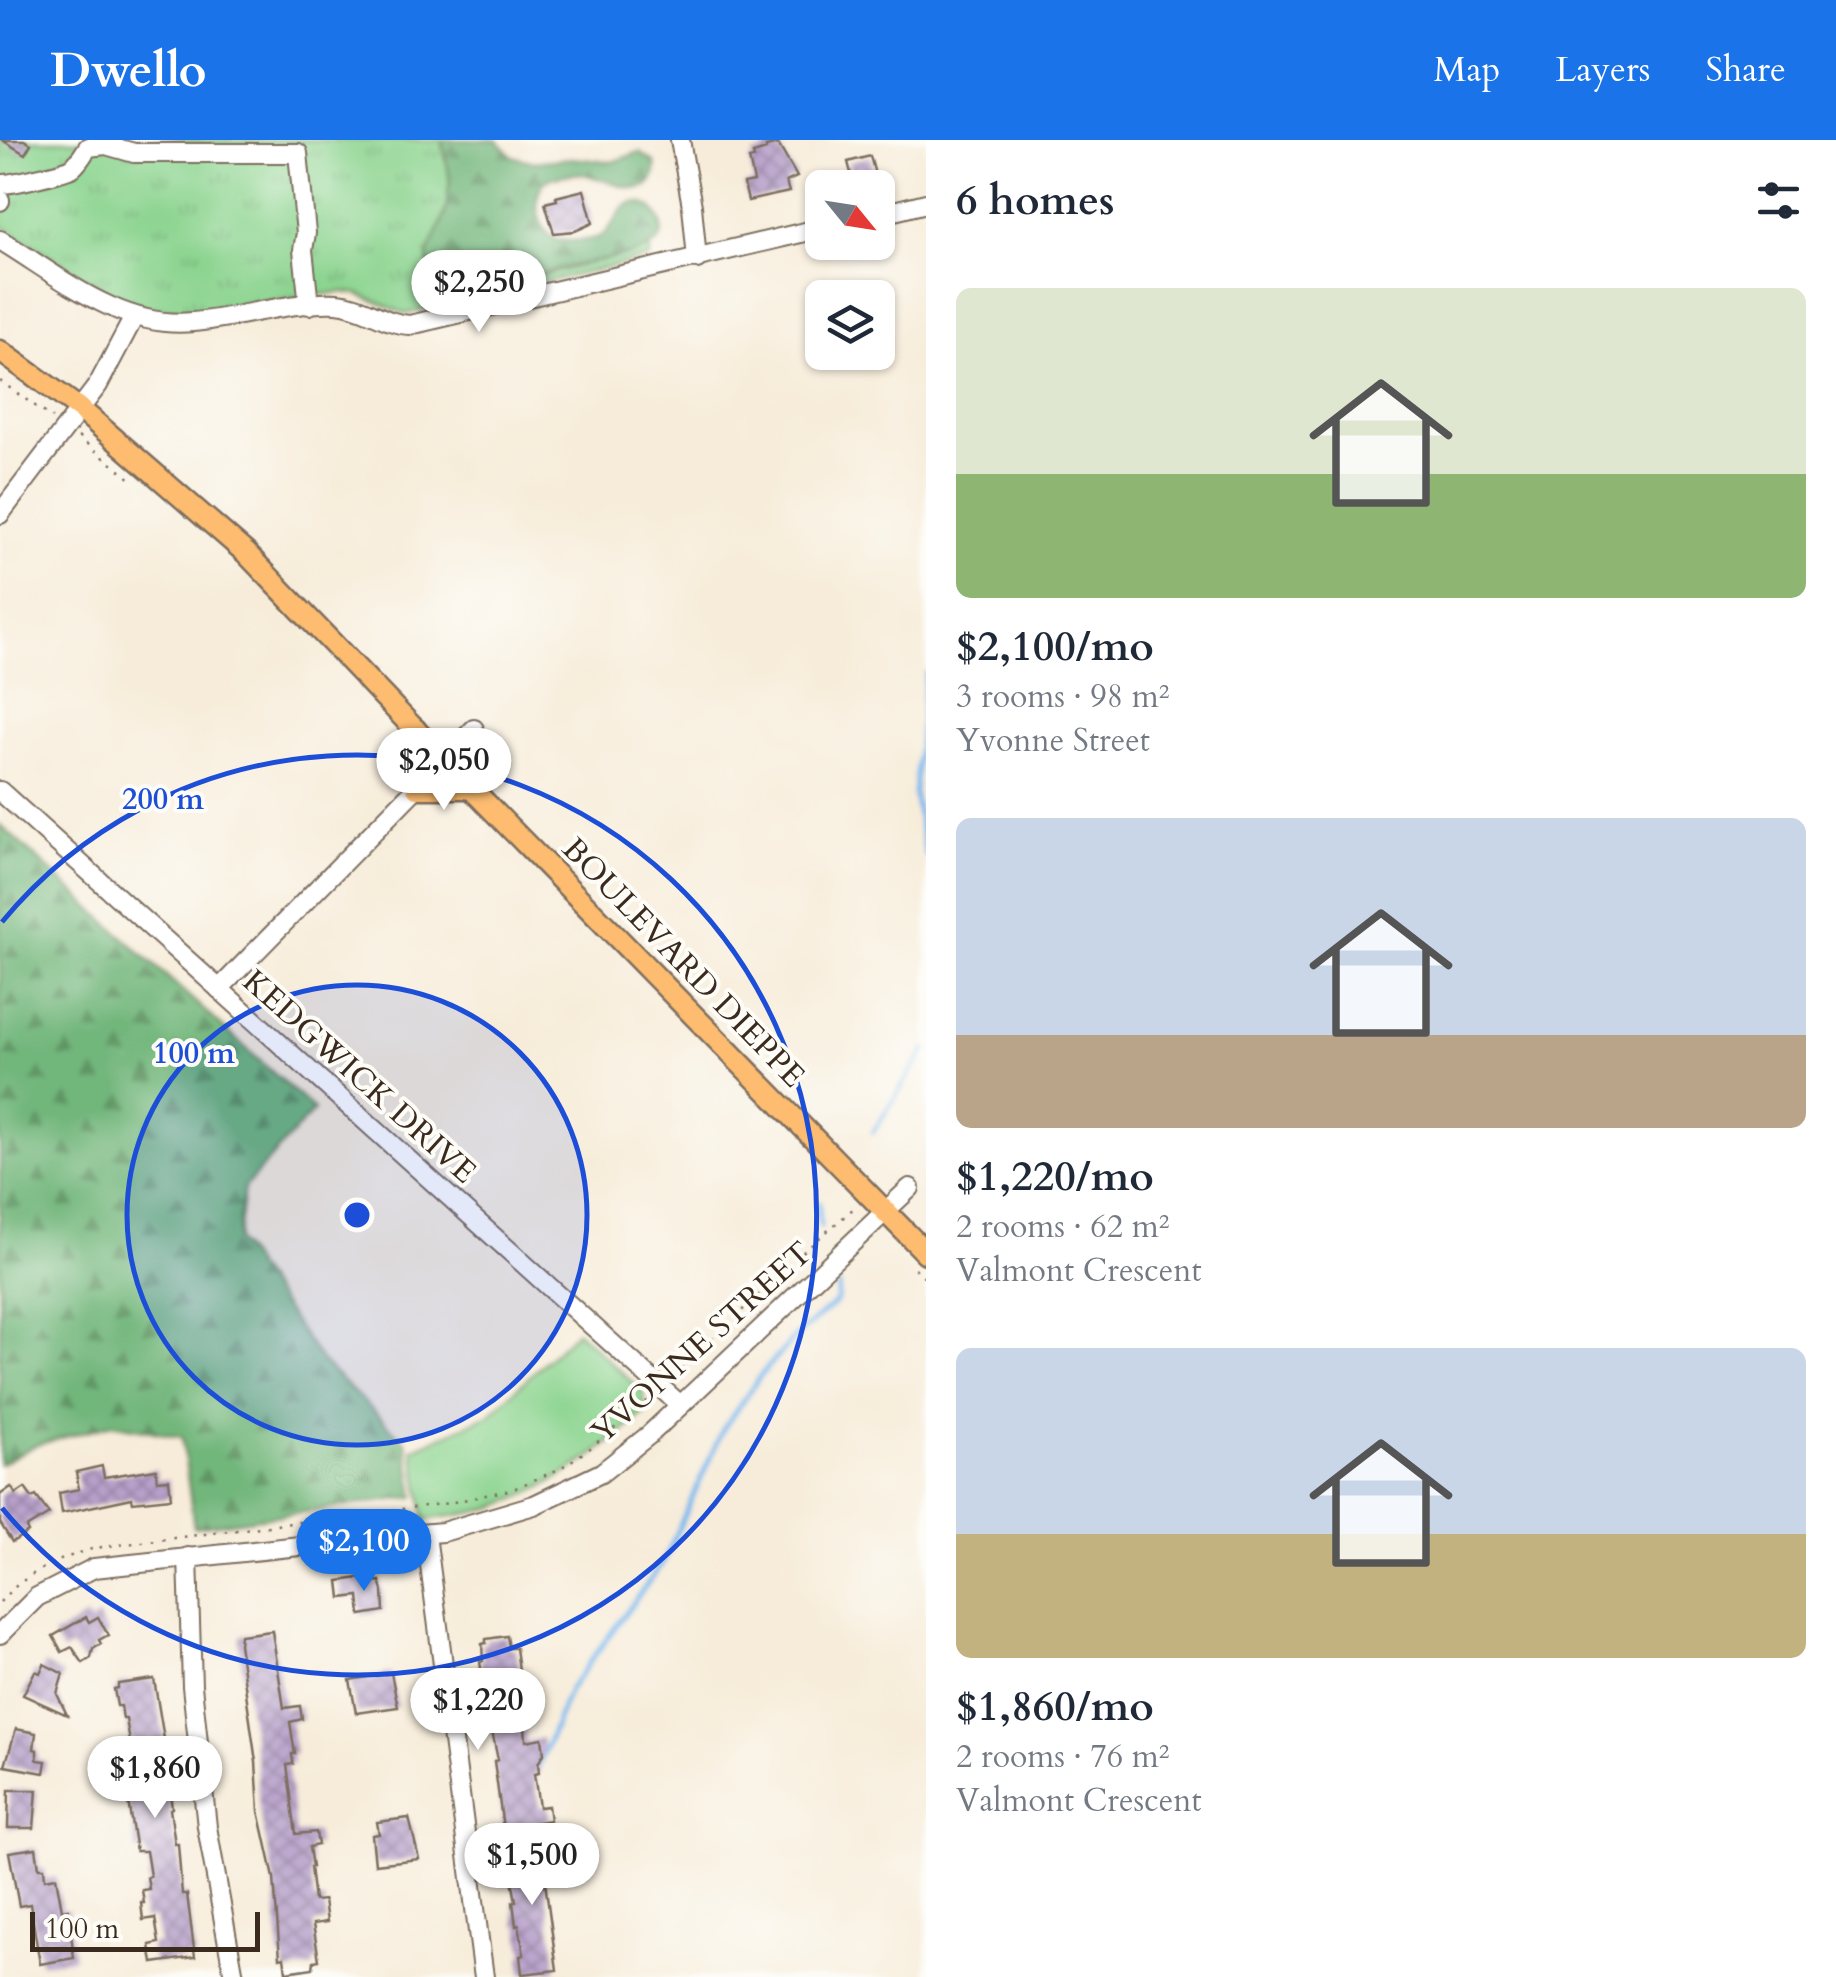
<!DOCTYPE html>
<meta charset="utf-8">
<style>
:root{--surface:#fff;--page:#f2f2f3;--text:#1f2937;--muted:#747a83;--accent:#1a73e8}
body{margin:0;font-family:Cardo,serif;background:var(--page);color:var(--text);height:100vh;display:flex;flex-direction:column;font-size:38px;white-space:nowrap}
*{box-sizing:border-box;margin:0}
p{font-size:32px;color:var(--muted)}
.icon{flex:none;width:55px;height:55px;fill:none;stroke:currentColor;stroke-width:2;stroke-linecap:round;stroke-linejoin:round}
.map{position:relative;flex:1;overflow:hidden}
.side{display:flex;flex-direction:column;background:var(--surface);width:910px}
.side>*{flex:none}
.needle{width:65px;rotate:120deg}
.fabs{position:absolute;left:805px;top:30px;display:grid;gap:20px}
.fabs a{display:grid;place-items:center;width:90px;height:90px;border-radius:15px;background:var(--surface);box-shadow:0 2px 8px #0004;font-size:50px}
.scale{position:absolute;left:30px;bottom:25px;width:230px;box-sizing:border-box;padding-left:10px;border:5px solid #3b2a1e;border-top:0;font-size:28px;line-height:35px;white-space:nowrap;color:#3b2a1e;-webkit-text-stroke:8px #fdfcf7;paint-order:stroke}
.price{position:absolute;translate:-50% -85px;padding:0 22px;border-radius:35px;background:#fff;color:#222;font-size:32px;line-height:65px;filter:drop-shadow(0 2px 5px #0008)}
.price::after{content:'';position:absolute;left:50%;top:60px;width:30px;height:22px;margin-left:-15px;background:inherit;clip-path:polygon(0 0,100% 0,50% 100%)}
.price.active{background:var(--accent);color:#fff}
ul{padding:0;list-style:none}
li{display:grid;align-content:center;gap:20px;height:530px;padding:0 30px}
li span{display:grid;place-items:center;height:310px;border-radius:15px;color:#555}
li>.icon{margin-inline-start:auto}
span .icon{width:180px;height:180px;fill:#fffc;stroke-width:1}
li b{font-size:42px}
h2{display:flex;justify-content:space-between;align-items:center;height:120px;padding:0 30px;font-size:42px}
header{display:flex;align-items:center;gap:60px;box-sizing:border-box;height:140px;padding:0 50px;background:var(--accent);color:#fff}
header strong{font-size:48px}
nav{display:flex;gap:55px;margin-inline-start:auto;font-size:35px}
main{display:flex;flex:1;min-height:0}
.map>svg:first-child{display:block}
.grass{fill:url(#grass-tufts);stroke:#647f57;stroke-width:2.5}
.forest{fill:url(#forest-firs);stroke:#56704c;stroke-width:2.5}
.park{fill:#8cd490;stroke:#647f57;stroke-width:2.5}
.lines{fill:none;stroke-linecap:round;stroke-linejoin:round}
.stream{stroke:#7cb9ee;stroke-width:5}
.building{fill:url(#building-cross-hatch)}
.minor-casing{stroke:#7d6e5f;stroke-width:22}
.major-casing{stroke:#7d6e5f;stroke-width:25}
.path{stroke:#7d6e5f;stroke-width:2.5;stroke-dasharray:2.5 8;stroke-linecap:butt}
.minor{stroke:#fff;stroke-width:18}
.major{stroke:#fdbc6f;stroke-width:20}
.ring{fill:none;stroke:#1d4ed8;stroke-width:5}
.labels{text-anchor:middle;stroke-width:8;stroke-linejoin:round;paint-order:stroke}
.street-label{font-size:32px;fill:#3b2a1e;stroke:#fdfcf7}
.centre{fill:#1d4ed8;stroke:#fdfcf7;stroke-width:5}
.ring-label{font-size:30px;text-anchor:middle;font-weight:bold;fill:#1d4ed8;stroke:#fdfcf7;stroke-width:8;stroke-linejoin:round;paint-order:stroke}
</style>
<header>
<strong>Dwello</strong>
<nav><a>Map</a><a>Layers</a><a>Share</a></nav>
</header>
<main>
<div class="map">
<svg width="926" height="1837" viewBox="0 0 926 1837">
<defs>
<pattern id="grass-tufts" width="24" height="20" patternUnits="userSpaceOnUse" patternTransform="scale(2.5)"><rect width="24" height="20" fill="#8cd490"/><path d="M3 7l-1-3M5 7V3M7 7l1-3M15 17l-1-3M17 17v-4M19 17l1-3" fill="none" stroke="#7ab67c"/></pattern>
<pattern id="forest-firs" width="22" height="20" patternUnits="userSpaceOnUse" patternTransform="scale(2.5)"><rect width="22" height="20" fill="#71b67a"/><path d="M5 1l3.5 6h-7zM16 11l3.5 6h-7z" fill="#5e9463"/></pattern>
<pattern id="building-cross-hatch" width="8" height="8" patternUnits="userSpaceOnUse" patternTransform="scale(2.5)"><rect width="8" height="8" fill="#b7a0cb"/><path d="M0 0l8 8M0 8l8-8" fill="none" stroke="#9683a4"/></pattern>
</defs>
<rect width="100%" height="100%" fill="#fdfcf7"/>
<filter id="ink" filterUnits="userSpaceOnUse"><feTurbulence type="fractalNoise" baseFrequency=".01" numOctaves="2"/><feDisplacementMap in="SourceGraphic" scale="20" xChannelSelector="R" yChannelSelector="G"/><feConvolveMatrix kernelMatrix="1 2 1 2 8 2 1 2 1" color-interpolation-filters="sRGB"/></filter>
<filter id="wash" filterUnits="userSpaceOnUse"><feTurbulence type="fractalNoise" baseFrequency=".0048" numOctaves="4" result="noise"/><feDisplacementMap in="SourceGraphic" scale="40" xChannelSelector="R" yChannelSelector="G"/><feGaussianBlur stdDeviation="2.25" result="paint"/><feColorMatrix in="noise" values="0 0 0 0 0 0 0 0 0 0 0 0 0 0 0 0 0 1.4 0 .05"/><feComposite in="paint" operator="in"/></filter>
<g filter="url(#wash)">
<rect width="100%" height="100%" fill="#f7ecd9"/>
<path class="grass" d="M0,0H442C445,20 452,36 449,56C443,91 426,104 433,143L470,149L494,148L650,108V118L406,174L358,154L343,152L187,171L143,167L119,158L0,85Z"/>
<g class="forest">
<path d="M442,0H497L512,16L534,22L571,18L612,22L640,12L655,23C658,71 602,36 582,34C574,33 560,36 552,38C526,46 538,96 558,100C569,102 593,101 603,95C617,85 620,58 641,63C656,67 667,84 660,99C652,116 586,122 567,127C542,133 518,144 493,148C472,151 453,152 432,156L428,114L445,75L450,39Z"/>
<path d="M0,685L314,970L244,1048L237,1101L322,1222L406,1302L415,1357L194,1387L182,1297L112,1284L36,1305L0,1324Z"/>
</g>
<path class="park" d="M577,1191L644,1253L645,1272C601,1313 553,1348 494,1367C473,1374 448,1376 425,1380L413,1309L489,1275Z"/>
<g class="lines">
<g class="stream">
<path d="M926,534L914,654L926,715"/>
<path d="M873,992L926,909"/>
<path d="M819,1063L820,1086"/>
<path d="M537,1630L569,1550L664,1421L723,1289L761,1235L795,1197L837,1161L839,1146"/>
</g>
</g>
<g id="blocks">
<g class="building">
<path d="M2,0H24L31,4L25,14Z"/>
<path d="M778,4L797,37L786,42L789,52L748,61L744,44L754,42L749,19L754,18L753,14L766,10V7Z"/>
<path d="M870,16L876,38L854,45L848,22Z"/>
<path d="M584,50L593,83L575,91L554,93L545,63L557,60L556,57Z"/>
<path d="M102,1326L104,1337L156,1329L157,1340L169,1339L171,1358L133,1362L132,1358L62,1373L59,1353L79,1349L76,1332Z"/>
<path d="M11,1347L16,1354L25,1348L32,1358L36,1356L49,1374L26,1388L28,1392L12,1402L0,1383V1355Z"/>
<path d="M373,1436L374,1442L380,1441L383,1451L384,1471L361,1475L359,1456L341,1458L339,1441Z"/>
<path d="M86,1477L89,1482L98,1477L108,1495L99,1500L101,1504L93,1509L91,1518L83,1523L72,1507L62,1512L53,1496Z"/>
<path d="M272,1491L284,1568L300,1566L302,1579L290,1582L295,1614H292L293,1624L287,1625L296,1694L316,1692L318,1705L309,1707L312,1727H310L314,1761L324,1760L327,1782L313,1784L319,1820L314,1821L313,1828L286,1832L284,1817L280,1818L274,1738L259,1671L256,1622L239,1504L240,1495Z"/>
<path d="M507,1496L509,1508H516L519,1530H515L519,1556H523L526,1601L542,1598L544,1614L538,1623L539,1633L534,1634L539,1667L548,1666L550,1680L503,1688L494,1621L498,1620L487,1567L491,1566L487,1540L483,1541L480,1522L483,1521L482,1504L486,1503V1499Z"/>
<path d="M44,1524L63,1534L57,1554L67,1575L23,1555L35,1531L40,1533Z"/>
<path d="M391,1533L398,1567L356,1573L350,1540Z"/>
<path d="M154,1539L173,1653H170L172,1668L170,1669L175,1704H178L182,1754H187L195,1817L153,1823L150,1805L159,1803L155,1778L143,1780L141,1763H144L142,1750L149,1749L147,1737L150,1736L146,1711H136L127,1655L134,1654L131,1627L127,1628L124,1610L131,1608L126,1579H123L121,1566H117L114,1549L118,1548V1544Z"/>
<path d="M16,1589L36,1593L34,1609L37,1610V1620L46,1621L44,1633L5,1626Z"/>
<path d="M9,1650H37L34,1688H8Z"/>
<path d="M409,1678L419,1719L375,1724L372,1695L379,1694L377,1682Z"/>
<path d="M545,1706L548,1726L543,1727L557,1830L522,1834L520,1816L524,1815L519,1785L516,1786L513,1762L516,1761L507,1714L508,1708Z"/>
<path d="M36,1708L39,1728H44L45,1739L56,1737L62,1770L68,1769L74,1818L40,1824L30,1764L19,1766L9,1712Z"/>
</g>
</g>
</g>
<g filter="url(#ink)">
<use href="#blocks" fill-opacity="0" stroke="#7d6e5f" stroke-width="2.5"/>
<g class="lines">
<defs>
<g id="minor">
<path d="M680,0L692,66L697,119"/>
<path d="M0,44C9,45 66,32 73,27C79,22 84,13 88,7L106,5L134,13H298L306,93L303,110L309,165"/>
<path d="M0,60V61"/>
<path d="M878,75L926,63"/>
<path d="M0,100C58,135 121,190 193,182C240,178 290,161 337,163C364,165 384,184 410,185L822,88"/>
<path d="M0,374L98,245L134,177"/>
<path d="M0,651L679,1264"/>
<path d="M219,849L474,589"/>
<path d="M426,1395L484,1837"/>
<path d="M188,1417L192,1546L207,1687L234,1837"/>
<path d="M0,1494L37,1457L94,1428L384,1397L443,1392L534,1365L601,1333L649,1295L910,1048"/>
</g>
<g id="major">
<path d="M0,211L80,269L246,413L471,648L926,1113"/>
<path d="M415,589L417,648H471"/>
</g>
</defs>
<use href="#minor" class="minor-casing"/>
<use href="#major" class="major-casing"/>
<g class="path">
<path d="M0,241L52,278"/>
<path d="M78,297L131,339"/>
<path d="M915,1128L926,1139"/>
<path d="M674,1236L802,1113L854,1068"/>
<path d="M0,1462C24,1433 61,1418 95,1408L449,1363L513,1349L559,1329L589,1309L650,1259"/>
</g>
<use href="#minor" class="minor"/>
<use href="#major" class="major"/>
</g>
</g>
<circle cx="357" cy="1075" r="230" fill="#1d4ed8" fill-opacity=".12"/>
<g class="ring">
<circle cx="357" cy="1075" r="230"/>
<path d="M2 782A460 460 0 1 1 2 1368"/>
</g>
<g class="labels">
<g class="street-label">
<text transform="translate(684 822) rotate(46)" y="11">BOULEVARD DIEPPE</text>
<text transform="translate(360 936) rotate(42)" y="11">KEDGWICK DRIVE</text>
<text transform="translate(701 1202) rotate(-42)" y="11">YVONNE STREET</text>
</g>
</g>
<circle cx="357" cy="1075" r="15" class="centre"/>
<g class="ring-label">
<text x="163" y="669">200 m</text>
<text x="194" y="923">100 m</text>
</g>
</svg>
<div class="fabs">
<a><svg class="needle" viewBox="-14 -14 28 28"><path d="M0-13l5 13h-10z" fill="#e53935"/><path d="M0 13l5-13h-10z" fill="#747a83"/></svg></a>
<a><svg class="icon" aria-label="layers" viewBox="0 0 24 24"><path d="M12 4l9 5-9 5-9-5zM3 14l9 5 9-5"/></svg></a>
</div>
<div class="scale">100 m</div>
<b class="price" style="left:479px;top:195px">$2,250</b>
<b class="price" style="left:444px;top:673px">$2,050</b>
<b class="price active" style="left:364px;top:1454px">$2,100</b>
<b class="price" style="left:478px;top:1613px">$1,220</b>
<b class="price" style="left:155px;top:1681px">$1,860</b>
<b class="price" style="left:532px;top:1768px">$1,500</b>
</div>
<section class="side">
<h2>6 homes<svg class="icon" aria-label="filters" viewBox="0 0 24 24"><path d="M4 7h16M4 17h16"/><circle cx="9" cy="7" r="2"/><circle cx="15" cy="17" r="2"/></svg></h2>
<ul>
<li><span style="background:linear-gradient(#dfe7d0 60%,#8fb573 0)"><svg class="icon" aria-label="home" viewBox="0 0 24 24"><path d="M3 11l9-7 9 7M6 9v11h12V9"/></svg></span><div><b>$2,100/mo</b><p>3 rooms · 98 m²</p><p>Yvonne Street</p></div></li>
<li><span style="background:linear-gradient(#c9d6e8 70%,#b9a48a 0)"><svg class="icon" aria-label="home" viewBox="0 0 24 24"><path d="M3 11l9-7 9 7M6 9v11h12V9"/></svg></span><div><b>$1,220/mo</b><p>2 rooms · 62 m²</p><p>Valmont Crescent</p></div></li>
<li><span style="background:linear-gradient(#c9d6e8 60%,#c2b280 0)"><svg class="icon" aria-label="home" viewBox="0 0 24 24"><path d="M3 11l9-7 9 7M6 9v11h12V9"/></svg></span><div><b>$1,860/mo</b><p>2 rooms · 76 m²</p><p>Valmont Crescent</p></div></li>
</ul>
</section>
</main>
